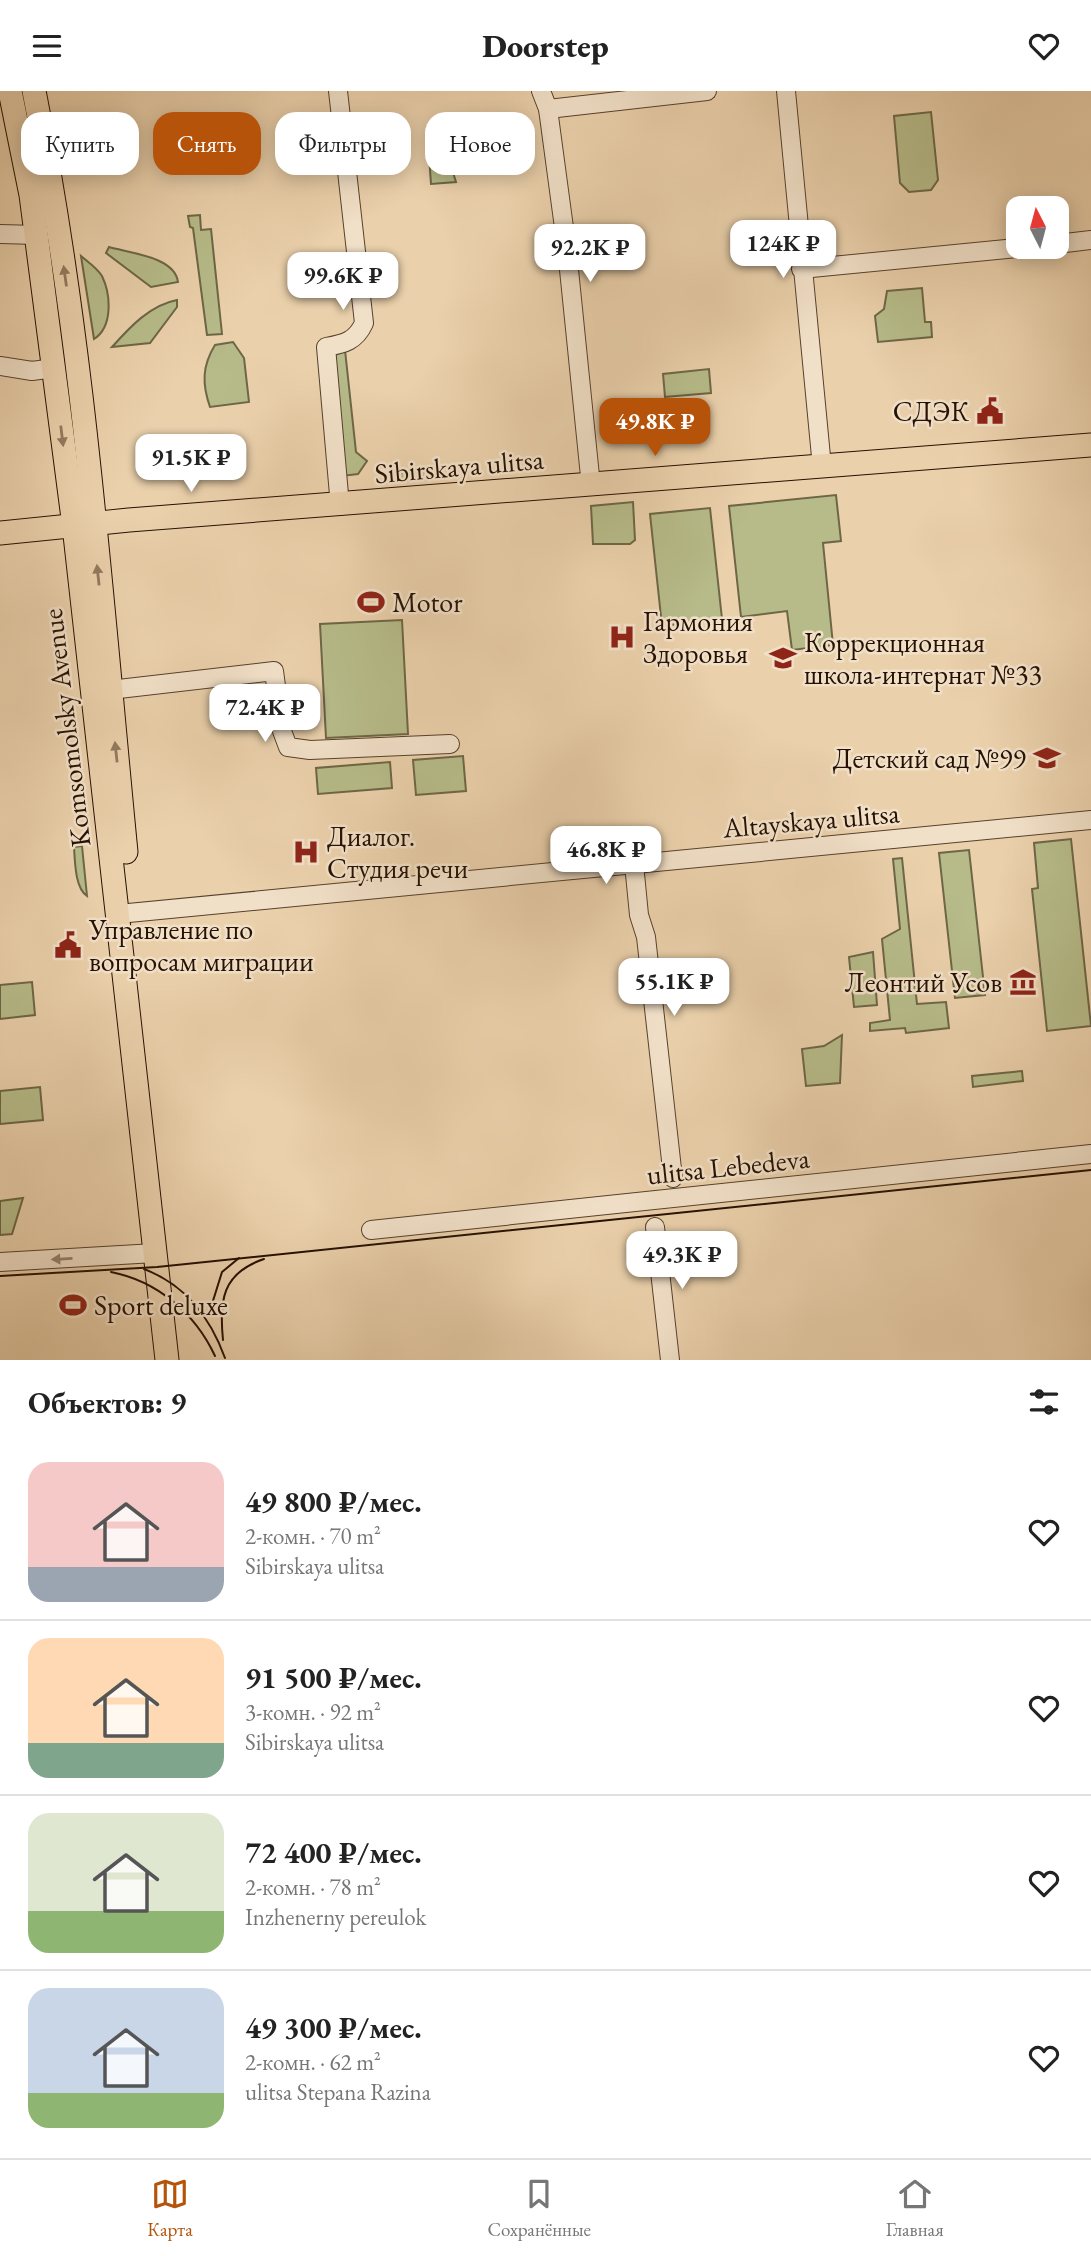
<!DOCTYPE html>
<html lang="ru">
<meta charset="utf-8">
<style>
:root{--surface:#fff;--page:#f6f6f6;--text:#222;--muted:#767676;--line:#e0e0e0;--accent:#b45309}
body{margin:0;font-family:"EB Garamond",serif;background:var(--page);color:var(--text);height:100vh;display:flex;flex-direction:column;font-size:26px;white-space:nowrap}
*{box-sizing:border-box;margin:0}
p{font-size:23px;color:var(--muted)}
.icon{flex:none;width:38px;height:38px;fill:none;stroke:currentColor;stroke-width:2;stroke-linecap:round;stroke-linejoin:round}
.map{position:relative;height:1269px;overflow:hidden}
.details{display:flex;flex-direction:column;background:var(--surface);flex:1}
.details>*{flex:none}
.top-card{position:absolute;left:21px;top:21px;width:700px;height:63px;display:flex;gap:14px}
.needle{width:46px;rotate:354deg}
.fabs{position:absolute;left:1006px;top:105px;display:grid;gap:14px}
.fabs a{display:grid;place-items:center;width:63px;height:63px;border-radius:14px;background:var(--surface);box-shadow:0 4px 18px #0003;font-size:35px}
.price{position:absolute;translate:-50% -60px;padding:0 16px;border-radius:14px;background:#fff;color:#222;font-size:23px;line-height:46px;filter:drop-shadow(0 2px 4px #0008)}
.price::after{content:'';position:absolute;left:50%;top:42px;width:21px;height:16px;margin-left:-10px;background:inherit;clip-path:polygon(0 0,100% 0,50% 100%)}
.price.on{background:var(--accent);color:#fff}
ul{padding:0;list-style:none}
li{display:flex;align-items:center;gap:21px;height:175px;padding:0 28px}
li+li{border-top:2px solid var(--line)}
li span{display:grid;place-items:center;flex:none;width:196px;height:140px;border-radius:21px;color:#555}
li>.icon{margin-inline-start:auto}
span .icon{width:84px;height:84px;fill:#fffc;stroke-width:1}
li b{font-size:30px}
h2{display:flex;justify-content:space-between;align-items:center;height:84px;padding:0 28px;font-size:30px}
.chip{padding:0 24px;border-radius:21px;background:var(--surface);box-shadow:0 4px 18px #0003;font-size:24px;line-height:63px}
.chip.on{background:var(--accent);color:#fff}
header{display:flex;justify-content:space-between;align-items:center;height:91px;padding:0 28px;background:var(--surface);font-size:32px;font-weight:800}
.menu{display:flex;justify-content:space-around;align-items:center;height:98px;border-top:2px solid var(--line);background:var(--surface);font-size:19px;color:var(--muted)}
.menu a{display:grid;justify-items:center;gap:4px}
.menu .on{color:var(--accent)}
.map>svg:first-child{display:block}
.green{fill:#b6bb89;stroke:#6e6646;stroke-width:2}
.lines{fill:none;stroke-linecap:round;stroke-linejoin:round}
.minor-casing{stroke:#57402c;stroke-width:20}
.major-casing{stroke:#261002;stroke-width:25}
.minor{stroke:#f1e0c8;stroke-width:18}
.major{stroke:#ead0ab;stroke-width:23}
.tram{stroke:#261002;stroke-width:2}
.oneway{fill:#927a5f}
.oneway2{fill:#96826f}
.labels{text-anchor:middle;stroke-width:5;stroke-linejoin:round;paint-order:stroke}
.poi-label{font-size:28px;fill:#261002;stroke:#f1e0c8;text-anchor:start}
.street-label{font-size:28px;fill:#261002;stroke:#f1e0c8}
</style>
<header><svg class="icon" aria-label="menu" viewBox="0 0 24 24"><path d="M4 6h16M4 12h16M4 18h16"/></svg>Doorstep<svg class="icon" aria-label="heart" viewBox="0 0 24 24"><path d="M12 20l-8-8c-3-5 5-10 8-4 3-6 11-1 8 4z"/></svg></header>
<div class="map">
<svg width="1091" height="1269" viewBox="0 0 1091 1269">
<rect width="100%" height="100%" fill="#ead0ab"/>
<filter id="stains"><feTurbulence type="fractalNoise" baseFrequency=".00286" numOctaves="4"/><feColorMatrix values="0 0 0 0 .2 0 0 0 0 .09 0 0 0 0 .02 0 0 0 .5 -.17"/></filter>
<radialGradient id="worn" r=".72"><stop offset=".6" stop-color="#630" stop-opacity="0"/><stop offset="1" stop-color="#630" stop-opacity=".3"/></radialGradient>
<g class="green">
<path d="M931,21L938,89L931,99L909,101L900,92L894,25Z"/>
<path d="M438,34L456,91L431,93L427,36Z"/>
<path d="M200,124L201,139L211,138L222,243L207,244L193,137L190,136L188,125Z"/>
<path d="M109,156C130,162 175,166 178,191L151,196L106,162Z"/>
<path d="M81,165C88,171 97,177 102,185C111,204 113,236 94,248Z"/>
<path d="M922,197L925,231H931L932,246L878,251L875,225L884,218L887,200Z"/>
<path d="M177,209V216L150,252L112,256C130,236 150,214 177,209Z"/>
<path d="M233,251L244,267L249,311L210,316C202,293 202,275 215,254Z"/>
<path d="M345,259L356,361L367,370L358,383L342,385L328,261Z"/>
<path d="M709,278L711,302L665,306L663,283Z"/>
<path d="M438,378L439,387L385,392L384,383Z"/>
<path d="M836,404L841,450L823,452L833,554L792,559L787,520L741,526L729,415Z"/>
<path d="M633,411L635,449L630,453H593L591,415Z"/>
<path d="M710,417L722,528L662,535L650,423Z"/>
<path d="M402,529L408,643L326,647L320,533Z"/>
<path d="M463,665L466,700L416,704L413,669Z"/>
<path d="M390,671L392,697L318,703L316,677Z"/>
<path d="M1071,748L1091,935L1047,940L1032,798L1038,797L1034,752Z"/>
<path d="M82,755L87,805C75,797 75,771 74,756Z"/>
<path d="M969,759L985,904L955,907L939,762Z"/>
<path d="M902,767L917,913L946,911L949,937L906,942L905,937L870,940V932L890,929L882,848L900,838L893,768Z"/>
<path d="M873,861L877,914L854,916L849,866Z"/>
<path d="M32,891L35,924L0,928V894Z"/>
<path d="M842,944L840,992L806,995L802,958L824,955Z"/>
<path d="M1022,980L1023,990L973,996L972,985Z"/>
<path d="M40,996L43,1029L0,1033V1000Z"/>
<path d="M23,1107L12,1143L0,1144V1110Z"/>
</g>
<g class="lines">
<defs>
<g id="minor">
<path d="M338,0L364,232C356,250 344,253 326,256L340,415"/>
<path d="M541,0L548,18L567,159L591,395"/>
<path d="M786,0L822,376"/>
<path d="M548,18L707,0"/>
<path d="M0,143L37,144"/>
<path d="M1057,153L1091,149"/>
<path d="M801,178L1027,156"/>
<path d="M0,275L32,280L54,277"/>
<path d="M110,599L274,580L282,640L288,656L310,659L450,653"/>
<path d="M634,773L639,824L646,846L673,1087"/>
<path d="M118,823L1091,729"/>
<path d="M655,1136L670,1269"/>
<path d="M371,1139L1091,1063"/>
<path d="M0,1171L155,1162"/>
</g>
<g id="major">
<path d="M10,0L31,104L74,435L167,1269"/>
<path d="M34,0C84,251 101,507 126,761"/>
<path d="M0,442L129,429L1091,354"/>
</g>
</defs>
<use href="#minor" class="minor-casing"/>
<use href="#major" class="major-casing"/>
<use href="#minor" class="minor"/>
<use href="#major" class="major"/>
<g class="tram">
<path d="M144,1178C186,1194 210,1226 225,1267"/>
<path d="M111,1181C157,1190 195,1222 215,1265"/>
<path d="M0,1185L157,1176L1091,1079"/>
<path d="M212,1213L222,1181L239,1167"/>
<path d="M223,1249C219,1210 222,1182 264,1168"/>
</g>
</g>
<defs><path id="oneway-solid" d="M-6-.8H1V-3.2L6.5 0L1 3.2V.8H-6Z" transform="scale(1.75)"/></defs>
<g class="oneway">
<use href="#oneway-solid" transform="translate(65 185) rotate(-98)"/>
<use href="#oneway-solid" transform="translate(62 345) rotate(83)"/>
<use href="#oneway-solid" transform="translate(98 484) rotate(-96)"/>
<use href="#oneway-solid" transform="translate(116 661) rotate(-96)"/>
</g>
<use class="oneway2" href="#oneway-solid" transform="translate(62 1168) rotate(177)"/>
<defs>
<symbol id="civic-bare" viewBox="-9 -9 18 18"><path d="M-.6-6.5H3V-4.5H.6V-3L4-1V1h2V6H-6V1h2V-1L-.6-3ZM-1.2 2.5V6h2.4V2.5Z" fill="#8f2418" stroke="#f1e0c8" stroke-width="2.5" paint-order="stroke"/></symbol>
<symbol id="stadium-bare" viewBox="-9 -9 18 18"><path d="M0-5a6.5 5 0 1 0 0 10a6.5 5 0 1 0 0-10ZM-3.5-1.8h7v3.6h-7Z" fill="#8f2418" stroke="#f1e0c8" stroke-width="2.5" paint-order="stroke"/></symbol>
<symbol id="hospital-bare" viewBox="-9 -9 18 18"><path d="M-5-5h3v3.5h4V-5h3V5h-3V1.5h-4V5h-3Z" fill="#8f2418" stroke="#f1e0c8" stroke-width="2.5" paint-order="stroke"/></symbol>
<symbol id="school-bare" viewBox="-9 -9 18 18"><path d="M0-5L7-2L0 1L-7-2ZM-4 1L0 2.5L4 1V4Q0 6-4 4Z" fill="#8f2418" stroke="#f1e0c8" stroke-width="2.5" paint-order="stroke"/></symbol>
<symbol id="museum-bare" viewBox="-9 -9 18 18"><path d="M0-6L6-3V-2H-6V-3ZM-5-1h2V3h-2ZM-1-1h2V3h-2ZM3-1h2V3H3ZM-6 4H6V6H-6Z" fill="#8f2418" stroke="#f1e0c8" stroke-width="2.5" paint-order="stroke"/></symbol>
</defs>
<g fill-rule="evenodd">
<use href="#civic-bare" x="971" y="301" width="38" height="38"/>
<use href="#stadium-bare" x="352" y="492" width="38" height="38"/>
<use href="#hospital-bare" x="603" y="527" width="38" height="38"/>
<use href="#school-bare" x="764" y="548" width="38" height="38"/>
<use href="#school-bare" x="1028" y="648" width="38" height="38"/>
<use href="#hospital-bare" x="287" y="742" width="38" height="38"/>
<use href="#civic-bare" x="49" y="835" width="38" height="38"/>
<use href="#museum-bare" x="1004" y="872" width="38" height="38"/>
<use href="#stadium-bare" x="54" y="1195" width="38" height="38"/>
</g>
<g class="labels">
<g class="poi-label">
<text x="969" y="330" text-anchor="end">СДЭК</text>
<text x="392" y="521">Motor</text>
<text x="643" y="540">Гармония<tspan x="643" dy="32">Здоровья</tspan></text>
<text x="804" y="561">Коррекционная<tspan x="804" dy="32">школа-интернат №33</tspan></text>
<text x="1026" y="677" text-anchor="end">Детский сад №99</text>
<text x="327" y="755">Диалог.<tspan x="327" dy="32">Студия речи</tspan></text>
<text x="89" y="848">Управление по<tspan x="89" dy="32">вопросам миграции</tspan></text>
<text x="1002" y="901" text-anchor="end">Леонтий Усов</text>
<text x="94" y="1224">Sport deluxe</text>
</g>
<g class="street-label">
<text transform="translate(459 375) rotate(-5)" y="10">Sibirskaya ulitsa</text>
<text transform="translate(66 637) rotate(-97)" y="10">Komsomolsky Avenue</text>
<text transform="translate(811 729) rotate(-5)" y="10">Altayskaya ulitsa</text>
<text transform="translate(728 1075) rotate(-6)" y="10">ulitsa Lebedeva</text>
</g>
</g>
<rect width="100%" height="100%" filter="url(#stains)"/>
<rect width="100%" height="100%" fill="url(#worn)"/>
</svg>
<div class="fabs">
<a><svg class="needle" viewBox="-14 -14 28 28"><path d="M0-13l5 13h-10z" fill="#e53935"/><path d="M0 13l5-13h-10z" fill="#767676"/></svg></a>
</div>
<b class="price" style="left:783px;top:189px">124K ₽</b>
<b class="price" style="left:590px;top:193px">92.2K ₽</b>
<b class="price" style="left:343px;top:221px">99.6K ₽</b>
<b class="price on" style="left:655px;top:367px">49.8K ₽</b>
<b class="price" style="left:191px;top:403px">91.5K ₽</b>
<b class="price" style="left:265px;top:653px">72.4K ₽</b>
<b class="price" style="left:606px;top:795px">46.8K ₽</b>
<b class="price" style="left:674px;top:927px">55.1K ₽</b>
<b class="price" style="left:682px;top:1200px">49.3K ₽</b>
<div class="top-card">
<a class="chip">Купить</a>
<a class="chip on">Снять</a>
<a class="chip">Фильтры</a>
<a class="chip">Новое</a>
</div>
</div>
<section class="details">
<h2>Объектов: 9<svg class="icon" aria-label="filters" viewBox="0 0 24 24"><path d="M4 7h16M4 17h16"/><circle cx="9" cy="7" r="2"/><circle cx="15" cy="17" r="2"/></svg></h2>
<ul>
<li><span style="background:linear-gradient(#f6c9c9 75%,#9aa5b1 0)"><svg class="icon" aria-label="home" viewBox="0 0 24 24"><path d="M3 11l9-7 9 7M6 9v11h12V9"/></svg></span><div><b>49 800 ₽/мес.</b><p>2-комн. · 70 m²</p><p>Sibirskaya ulitsa</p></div><svg class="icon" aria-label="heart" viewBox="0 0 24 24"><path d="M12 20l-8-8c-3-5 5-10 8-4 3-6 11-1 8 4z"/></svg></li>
<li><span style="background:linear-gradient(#ffd9b3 75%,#7fa58c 0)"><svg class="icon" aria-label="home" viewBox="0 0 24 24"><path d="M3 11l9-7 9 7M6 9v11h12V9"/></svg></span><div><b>91 500 ₽/мес.</b><p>3-комн. · 92 m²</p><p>Sibirskaya ulitsa</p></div><svg class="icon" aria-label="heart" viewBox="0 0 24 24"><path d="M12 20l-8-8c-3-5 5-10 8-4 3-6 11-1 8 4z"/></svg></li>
<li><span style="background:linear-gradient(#dfe7d0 70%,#8fb573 0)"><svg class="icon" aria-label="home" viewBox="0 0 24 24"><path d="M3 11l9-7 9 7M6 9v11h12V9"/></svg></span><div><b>72 400 ₽/мес.</b><p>2-комн. · 78 m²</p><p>Inzhenerny pereulok</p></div><svg class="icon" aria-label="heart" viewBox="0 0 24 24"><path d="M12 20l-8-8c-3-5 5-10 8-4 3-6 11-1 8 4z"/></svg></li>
<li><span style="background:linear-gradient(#c9d6e8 75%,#8fb573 0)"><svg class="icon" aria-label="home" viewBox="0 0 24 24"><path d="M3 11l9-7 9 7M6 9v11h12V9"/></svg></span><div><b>49 300 ₽/мес.</b><p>2-комн. · 62 m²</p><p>ulitsa Stepana Razina</p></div><svg class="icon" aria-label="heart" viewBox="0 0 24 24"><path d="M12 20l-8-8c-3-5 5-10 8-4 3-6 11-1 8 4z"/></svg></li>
</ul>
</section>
<nav class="menu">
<a class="on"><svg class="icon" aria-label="map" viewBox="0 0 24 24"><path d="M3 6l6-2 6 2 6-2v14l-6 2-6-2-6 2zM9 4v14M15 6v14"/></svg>Карта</a>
<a><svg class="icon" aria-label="saved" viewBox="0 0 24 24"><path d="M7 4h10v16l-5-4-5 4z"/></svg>Сохранённые</a>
<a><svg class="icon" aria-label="home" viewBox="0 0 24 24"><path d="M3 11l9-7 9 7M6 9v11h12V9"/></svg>Главная</a>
</nav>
